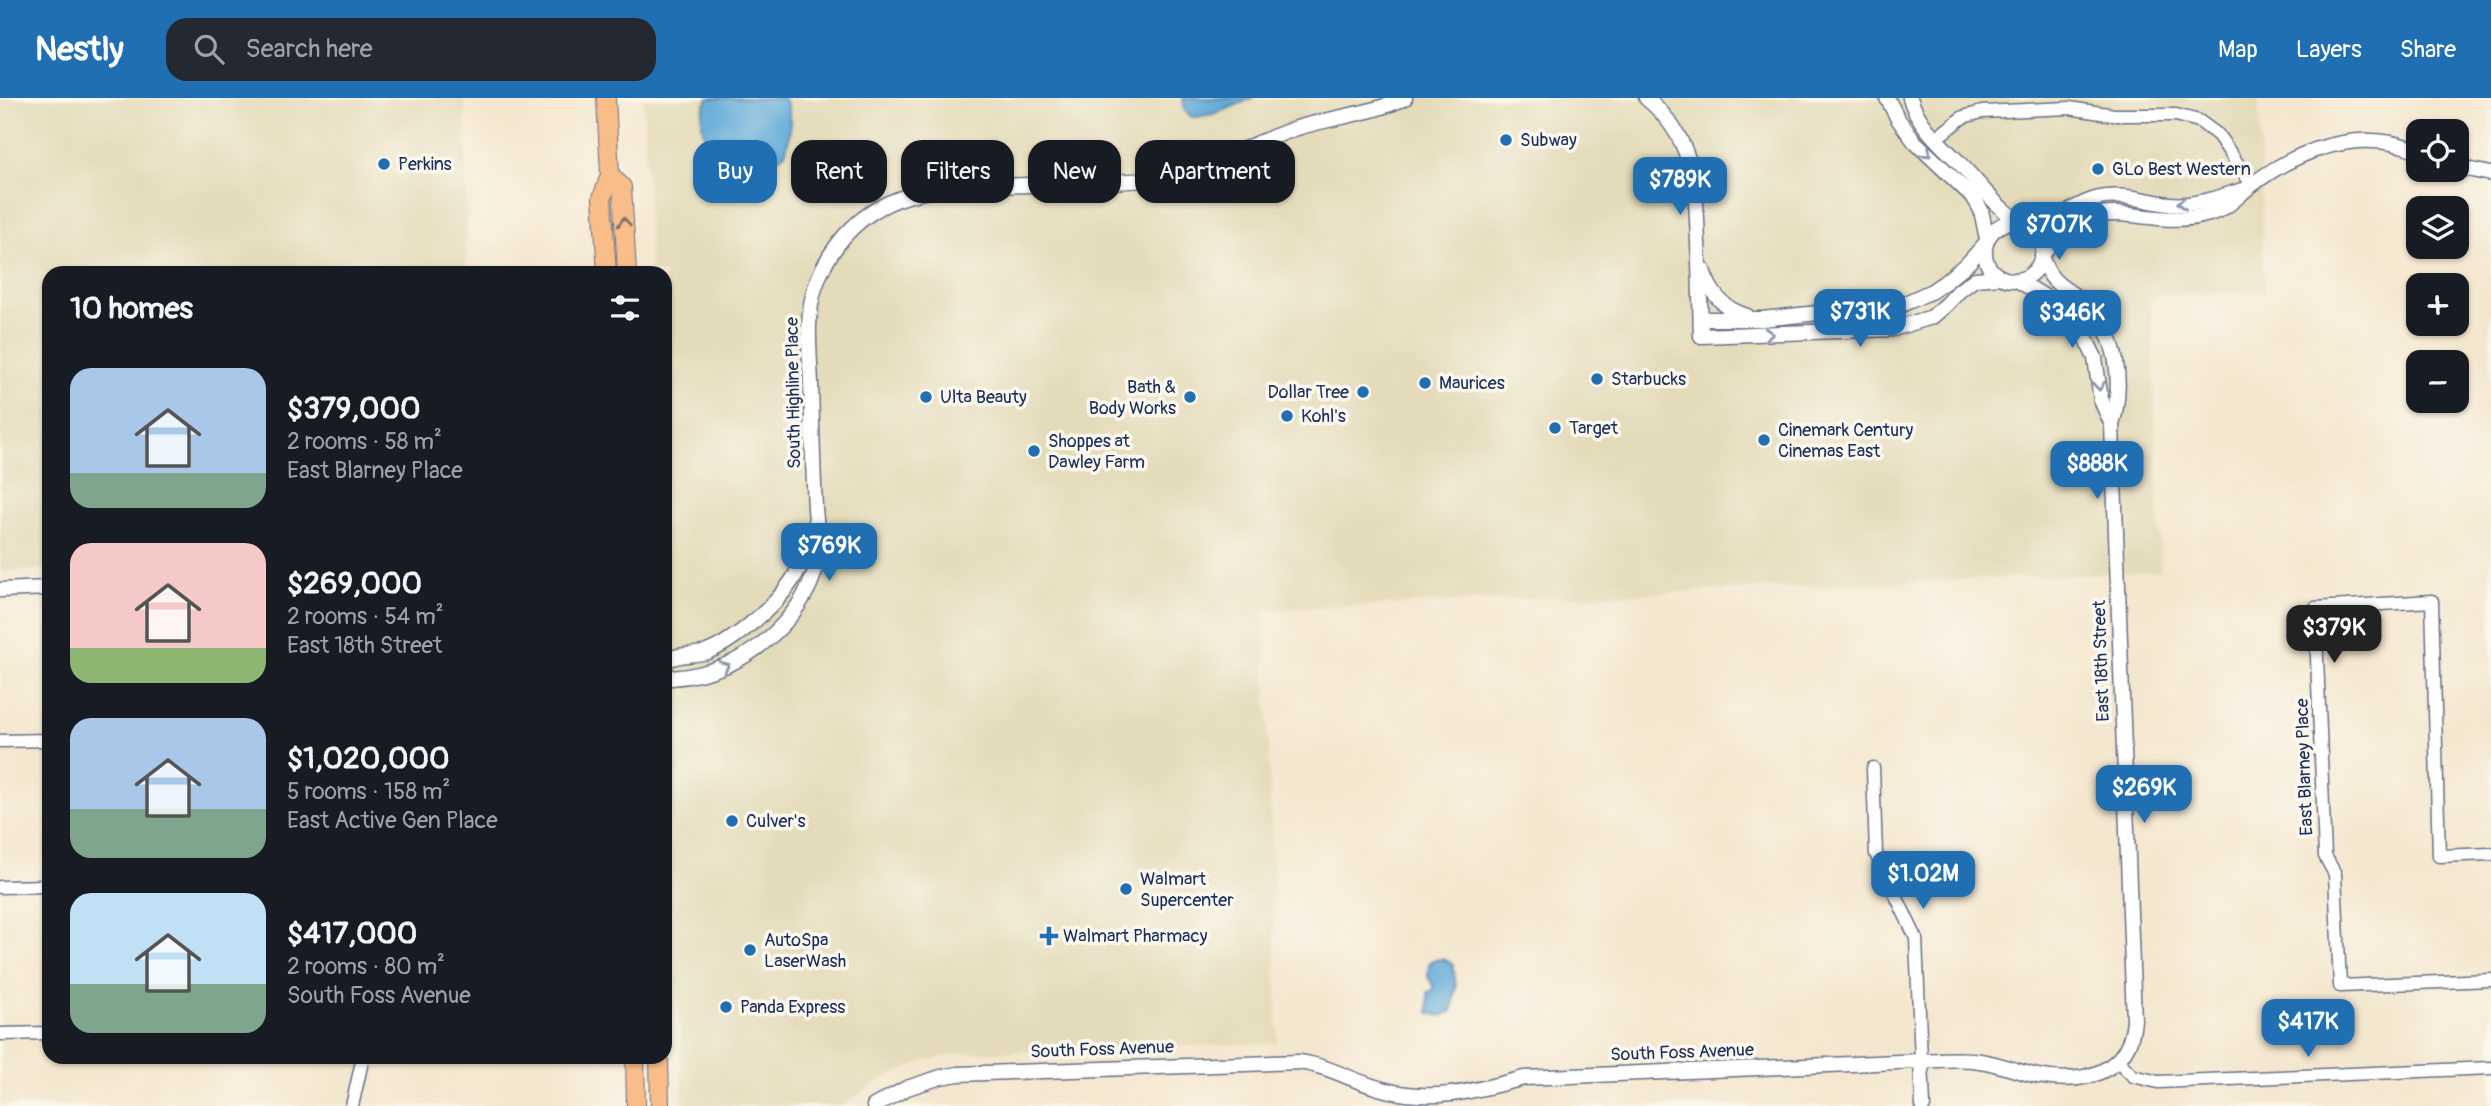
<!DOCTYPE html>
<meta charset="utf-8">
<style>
:root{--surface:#171b24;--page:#242831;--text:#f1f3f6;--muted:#9ea1a6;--accent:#1f6fb2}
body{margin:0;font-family:Pangolin,sans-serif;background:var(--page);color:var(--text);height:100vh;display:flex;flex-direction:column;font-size:26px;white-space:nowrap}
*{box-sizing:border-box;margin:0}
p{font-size:23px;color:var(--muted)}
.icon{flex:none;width:38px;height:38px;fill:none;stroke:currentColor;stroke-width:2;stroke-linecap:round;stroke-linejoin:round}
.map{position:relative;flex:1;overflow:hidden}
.sheet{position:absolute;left:42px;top:168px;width:630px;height:798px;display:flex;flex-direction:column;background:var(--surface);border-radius:21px;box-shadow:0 2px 5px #0004}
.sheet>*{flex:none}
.hud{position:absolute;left:693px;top:42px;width:665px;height:63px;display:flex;gap:14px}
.fabs{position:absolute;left:2406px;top:21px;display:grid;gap:14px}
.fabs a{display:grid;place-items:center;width:63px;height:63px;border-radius:14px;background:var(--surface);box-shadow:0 2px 5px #0004;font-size:35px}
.price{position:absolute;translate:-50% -60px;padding:0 16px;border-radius:14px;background:var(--accent);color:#fff;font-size:23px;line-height:46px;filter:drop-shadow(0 2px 4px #0008)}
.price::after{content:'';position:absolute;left:50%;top:42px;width:21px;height:16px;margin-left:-10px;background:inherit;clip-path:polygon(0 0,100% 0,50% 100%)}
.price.active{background:#222;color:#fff}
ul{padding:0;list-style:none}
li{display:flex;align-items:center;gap:21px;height:175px;padding:0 28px}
li span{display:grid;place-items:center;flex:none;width:196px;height:140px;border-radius:21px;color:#555}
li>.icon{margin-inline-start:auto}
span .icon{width:84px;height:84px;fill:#fffc;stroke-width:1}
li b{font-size:30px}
h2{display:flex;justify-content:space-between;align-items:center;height:84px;padding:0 28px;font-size:30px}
.chip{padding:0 24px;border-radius:21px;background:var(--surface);box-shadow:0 2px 5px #0004;font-size:24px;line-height:63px}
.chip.active{background:var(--accent);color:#fff}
header{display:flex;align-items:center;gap:42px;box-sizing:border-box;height:98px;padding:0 35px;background:var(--accent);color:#fff}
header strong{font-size:33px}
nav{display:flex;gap:38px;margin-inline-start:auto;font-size:24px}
.search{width:490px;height:63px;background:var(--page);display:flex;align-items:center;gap:18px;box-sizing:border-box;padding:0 24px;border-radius:21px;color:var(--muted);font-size:26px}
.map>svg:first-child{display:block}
.built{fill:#e4dbba}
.water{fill:#61aad9;stroke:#3e6c9c;stroke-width:2}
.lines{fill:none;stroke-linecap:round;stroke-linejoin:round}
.minor-casing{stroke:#676f86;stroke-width:15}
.tertiary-casing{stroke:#676f86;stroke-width:17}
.primary-casing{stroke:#676f86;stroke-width:20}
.minor{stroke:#fff;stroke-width:12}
.tertiary{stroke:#fff;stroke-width:14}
.primary{stroke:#f8bd89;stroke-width:18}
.oneway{stroke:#8d97ae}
.oneway2{stroke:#7e6f71}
.poi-dot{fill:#1f6fb2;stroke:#fbf7ec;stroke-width:2.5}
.labels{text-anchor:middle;stroke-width:7;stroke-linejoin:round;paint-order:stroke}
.poi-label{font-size:18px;fill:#1b2f5e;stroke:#fbf7ec;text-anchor:start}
.street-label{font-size:18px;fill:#1b2f5e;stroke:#fbf7ec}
</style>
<header>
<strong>Nestly</strong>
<div class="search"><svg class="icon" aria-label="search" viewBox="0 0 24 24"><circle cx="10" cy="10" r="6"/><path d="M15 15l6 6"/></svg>Search here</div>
<nav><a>Map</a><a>Layers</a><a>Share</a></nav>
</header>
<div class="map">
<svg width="2491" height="1008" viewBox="0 0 2491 1008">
<rect width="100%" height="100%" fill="#fbf7ec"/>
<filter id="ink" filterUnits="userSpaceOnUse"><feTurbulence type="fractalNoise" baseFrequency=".0143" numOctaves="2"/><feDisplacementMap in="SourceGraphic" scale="14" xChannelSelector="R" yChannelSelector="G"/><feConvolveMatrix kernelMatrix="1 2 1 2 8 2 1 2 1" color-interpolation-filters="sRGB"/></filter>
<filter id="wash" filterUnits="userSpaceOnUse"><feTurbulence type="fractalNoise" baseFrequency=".00686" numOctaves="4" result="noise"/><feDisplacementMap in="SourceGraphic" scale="28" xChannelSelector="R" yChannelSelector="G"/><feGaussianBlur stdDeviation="1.57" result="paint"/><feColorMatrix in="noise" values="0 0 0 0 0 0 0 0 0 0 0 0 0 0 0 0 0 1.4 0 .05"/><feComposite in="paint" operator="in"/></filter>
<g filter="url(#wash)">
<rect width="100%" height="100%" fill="#f4e7cf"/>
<g class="built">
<path d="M0,0H465L467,175H49V471L0,473Z"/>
<path d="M643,0H2259L2264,193L2151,198L2161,473L1264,512L1278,945L965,955L923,963L877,984L843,1008H683L665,570V175H650Z"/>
</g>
<g class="water">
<path d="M709,0H783C794,12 790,41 785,55L778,60L770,61L707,42C700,30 700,11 709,0Z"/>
<path d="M1183,0H1253C1233,8 1213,19 1192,19L1185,13Z"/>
<path d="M1443,861L1453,866L1456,889L1452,913L1441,918L1429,915L1428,894L1432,893L1434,889L1428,879L1429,866L1433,862Z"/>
</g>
</g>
<g filter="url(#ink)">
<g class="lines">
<defs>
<g id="minor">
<path d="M1935,41L1963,19L1982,14L2069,10L2114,17H2176L2199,23L2218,37L2252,87"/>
<path d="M0,643L49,642"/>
<path d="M1873,670L1876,756L1916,840L1921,963"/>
<path d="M2491,756L2439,758L2432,503L2315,510L2325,758L2335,776L2340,888L2491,882"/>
<path d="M0,789L49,788"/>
<path d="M0,936L49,935"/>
<path d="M2118,963L2133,978L2158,984L2491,970"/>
<path d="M352,1008L363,959"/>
</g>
<g id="tertiary">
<path d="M1646,0C1695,40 1696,88 1698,146C1700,177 1700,207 1701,238L1893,231L1932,219L1947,206L1959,193L1975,181L2001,179"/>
<path d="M1887,0L1898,21L1915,44L1974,100L1981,112L1987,141"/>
<path d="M1910,0C1919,30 1945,49 1965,71C1979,86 1991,102 2006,114C2017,123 2033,125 2040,139C2049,157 2036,181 2015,182C1976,183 1973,126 2017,123"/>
<path d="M2457,69L2491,76"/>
<path d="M2024,124C2063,127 2066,108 2099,100C2123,95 2145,103 2169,106C2194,109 2219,99 2243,92"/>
<path d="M2042,157C2099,83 2142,136 2209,116C2229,110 2234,101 2249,89C2296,52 2360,28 2418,53"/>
<path d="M1703,172C1710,195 1723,211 1747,218"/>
<path d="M2017,182L2047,200L2082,233L2095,260L2101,302L2112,327"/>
<path d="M1701,221H1762L1903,206L1932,193L1945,184L1969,164L1985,146"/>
<path d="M0,492L49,490"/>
<path d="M665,564C675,555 694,558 707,554C725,547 739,536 753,524C785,498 805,471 813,429"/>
<path d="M665,575L672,580C708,577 741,565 769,540C791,521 810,495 817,466C822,447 816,429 815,410C813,369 812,327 811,286C810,255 805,221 815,190C820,174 828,159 838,146C879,92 934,90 996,88C1027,87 1059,86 1091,84C1114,84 1137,84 1159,80C1203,72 1253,45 1297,30C1333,19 1371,16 1405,0"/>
<path d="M1921,963L1923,1008"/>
<path d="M874,1008L907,990L941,979L958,976L1299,964C1330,968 1356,985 1386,992C1435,1005 1477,992 1524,980L1921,963C1941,962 1961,960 1980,963C2000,966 2019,974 2038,978C2084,987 2130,975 2134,922L2112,327C2123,287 2120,235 2085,206C2065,188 2052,189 2042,160"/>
</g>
<g id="primary">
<path d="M606,0L610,77L602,100L607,175"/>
<path d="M610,77L622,89L627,175"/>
<path d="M635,959L636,1008"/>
<path d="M659,959L660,1008"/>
</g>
</defs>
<use href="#minor" class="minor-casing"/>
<use href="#tertiary" class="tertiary-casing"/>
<use href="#primary" class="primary-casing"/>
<use href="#minor" class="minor"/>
<use href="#tertiary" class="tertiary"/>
<use href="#primary" class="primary"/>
</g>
<defs><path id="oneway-chevron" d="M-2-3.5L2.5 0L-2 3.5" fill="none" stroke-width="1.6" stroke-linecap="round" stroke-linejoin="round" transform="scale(1.75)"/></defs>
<g class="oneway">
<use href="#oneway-chevron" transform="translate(1927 55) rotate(43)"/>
<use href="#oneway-chevron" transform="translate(2182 105) rotate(178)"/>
<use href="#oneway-chevron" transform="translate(1769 236) rotate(-2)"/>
<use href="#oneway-chevron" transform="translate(2099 288) rotate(85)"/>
<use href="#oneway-chevron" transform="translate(725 568) rotate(-23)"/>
</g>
<use class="oneway2" href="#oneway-chevron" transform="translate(624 124) rotate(-94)"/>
</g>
<g class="poi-dot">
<circle cx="1506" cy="42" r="7"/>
<circle cx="384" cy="66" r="7"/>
<circle cx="2098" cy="71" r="7"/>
<circle cx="1597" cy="281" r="7"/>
<circle cx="1425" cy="285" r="7"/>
<circle cx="1363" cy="294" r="7"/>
<circle cx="926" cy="299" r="7"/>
<circle cx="1190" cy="299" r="7"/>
<circle cx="1287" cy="318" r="7"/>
<circle cx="1555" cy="330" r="7"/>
<circle cx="1764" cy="342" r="7"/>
<circle cx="1034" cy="353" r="7"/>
<circle cx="732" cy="723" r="7"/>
<circle cx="1126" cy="791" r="7"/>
<path d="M1045.5 827.5h7v7h7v7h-7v7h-7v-7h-7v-7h7z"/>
<circle cx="750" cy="852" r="7"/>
<circle cx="726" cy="909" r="7"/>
</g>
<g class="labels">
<g class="poi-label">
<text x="1520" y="48">Subway</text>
<text x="398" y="72">Perkins</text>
<text x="2112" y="77">GLo Best Western</text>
<text x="1611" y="287">Starbucks</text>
<text x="1439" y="291">Maurices</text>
<text x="1176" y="295" text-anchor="end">Bath &amp;<tspan x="1176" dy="21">Body Works</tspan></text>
<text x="1349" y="300" text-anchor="end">Dollar Tree</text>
<text x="940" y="305">Ulta Beauty</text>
<text x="1301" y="324">Kohl's</text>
<text x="1569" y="336">Target</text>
<text x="1778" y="338">Cinemark Century<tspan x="1778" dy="21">Cinemas East</tspan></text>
<text x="1048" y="349">Shoppes at<tspan x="1048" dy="21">Dawley Farm</tspan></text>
<text x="746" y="729">Culver's</text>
<text x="1140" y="787">Walmart<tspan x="1140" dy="21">Supercenter</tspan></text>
<text x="1063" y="844">Walmart Pharmacy</text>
<text x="764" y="848">AutoSpa<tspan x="764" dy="21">LaserWash</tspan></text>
<text x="740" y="915">Panda Express</text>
</g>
<g class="street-label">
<text transform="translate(793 295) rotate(-91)" y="6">South Highline Place</text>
<text transform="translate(2101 563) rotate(-92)" y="6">East 18th Street</text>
<text transform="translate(2304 669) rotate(-92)" y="6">East Blarney Place</text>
<text transform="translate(1102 951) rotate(-2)" y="6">South Foss Avenue</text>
<text transform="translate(1682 954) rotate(-2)" y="6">South Foss Avenue</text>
</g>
</g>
</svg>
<div class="fabs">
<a><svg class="icon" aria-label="locate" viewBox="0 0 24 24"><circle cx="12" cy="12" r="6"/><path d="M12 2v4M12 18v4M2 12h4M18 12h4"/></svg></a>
<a><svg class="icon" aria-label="layers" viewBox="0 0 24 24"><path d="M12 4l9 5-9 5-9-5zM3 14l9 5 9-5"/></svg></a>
<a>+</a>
<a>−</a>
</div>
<b class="price" style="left:1680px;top:119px">$789K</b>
<b class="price" style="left:2059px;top:164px">$707K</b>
<b class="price" style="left:1860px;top:251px">$731K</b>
<b class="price" style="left:2072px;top:252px">$346K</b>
<b class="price" style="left:2097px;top:403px">$888K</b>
<b class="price" style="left:829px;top:485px">$769K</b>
<b class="price active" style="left:2334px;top:567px">$379K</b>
<b class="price" style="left:2144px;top:727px">$269K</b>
<b class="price" style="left:1923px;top:813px">$1.02M</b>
<b class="price" style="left:2308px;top:961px">$417K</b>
<div class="hud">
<a class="chip active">Buy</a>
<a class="chip">Rent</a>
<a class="chip">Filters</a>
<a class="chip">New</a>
<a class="chip">Apartment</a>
</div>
<section class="sheet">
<h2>10 homes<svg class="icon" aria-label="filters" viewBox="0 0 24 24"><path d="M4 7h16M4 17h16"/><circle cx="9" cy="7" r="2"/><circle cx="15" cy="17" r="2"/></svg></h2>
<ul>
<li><span style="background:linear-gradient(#a9c7e8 75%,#7fa58c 0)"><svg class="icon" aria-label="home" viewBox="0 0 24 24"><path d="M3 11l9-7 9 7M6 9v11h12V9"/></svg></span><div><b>$379,000</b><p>2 rooms · 58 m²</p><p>East Blarney Place</p></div></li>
<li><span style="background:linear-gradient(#f6c9c9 75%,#8fb573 0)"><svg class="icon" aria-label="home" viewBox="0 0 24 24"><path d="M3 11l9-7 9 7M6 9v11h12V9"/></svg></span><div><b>$269,000</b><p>2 rooms · 54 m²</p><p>East 18th Street</p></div></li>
<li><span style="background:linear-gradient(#a9c7e8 65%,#7fa58c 0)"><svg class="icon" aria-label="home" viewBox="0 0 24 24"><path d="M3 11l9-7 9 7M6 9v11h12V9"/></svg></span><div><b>$1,020,000</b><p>5 rooms · 158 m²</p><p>East Active Gen Place</p></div></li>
<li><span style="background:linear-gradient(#bfe0f5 65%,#7fa58c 0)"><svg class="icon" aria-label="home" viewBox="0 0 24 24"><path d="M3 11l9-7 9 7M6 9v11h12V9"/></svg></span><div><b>$417,000</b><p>2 rooms · 80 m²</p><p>South Foss Avenue</p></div></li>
</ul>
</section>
</div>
